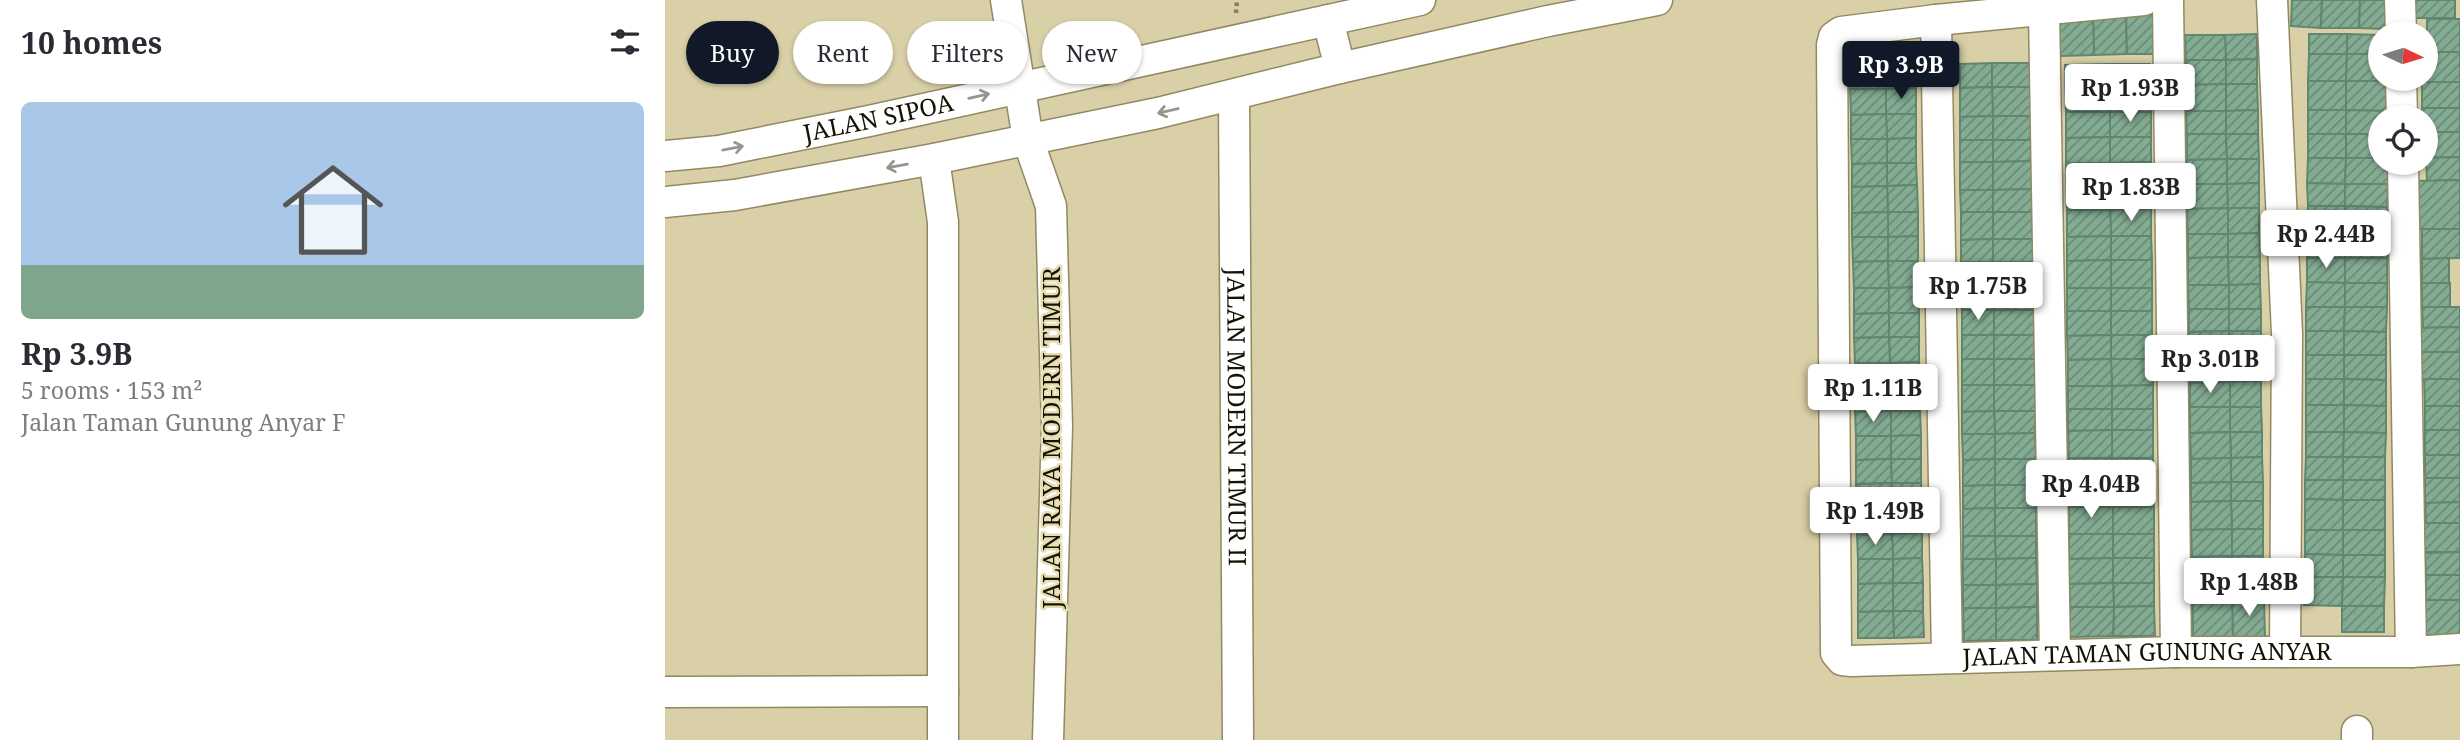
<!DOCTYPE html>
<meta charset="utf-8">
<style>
:root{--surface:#fff;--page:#f7f7f7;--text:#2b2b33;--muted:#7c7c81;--line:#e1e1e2;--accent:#111827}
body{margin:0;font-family:"Noto Serif",serif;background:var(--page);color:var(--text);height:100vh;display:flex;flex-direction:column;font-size:26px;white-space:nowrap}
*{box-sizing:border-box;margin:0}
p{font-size:23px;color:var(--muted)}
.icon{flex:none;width:38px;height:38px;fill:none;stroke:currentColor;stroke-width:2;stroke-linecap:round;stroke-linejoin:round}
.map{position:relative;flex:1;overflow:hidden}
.details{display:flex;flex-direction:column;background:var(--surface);width:665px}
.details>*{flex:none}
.hud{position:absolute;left:21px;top:21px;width:665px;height:63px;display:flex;gap:14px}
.needle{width:46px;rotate:94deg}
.controls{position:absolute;left:1703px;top:21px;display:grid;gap:14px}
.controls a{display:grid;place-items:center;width:70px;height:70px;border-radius:50%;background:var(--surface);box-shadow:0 2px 5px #0004;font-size:35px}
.price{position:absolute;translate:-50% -60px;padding:0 16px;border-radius:7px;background:#fff;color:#222;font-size:23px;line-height:46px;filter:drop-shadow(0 2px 4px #0008)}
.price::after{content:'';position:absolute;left:50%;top:42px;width:21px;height:16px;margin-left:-10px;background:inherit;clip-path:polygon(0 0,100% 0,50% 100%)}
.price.selected{background:var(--accent);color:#fff}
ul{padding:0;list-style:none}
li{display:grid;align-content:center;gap:14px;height:371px;padding:0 21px}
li+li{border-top:2px solid var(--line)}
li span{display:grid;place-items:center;height:217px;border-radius:10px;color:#555}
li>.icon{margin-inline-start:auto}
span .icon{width:126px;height:126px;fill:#fffc;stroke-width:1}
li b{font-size:30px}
h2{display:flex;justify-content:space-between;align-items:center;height:84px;padding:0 21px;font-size:30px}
.tag{padding:0 24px;border-radius:32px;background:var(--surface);box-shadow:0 2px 5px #0004;font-size:24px;line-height:63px}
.tag.selected{background:var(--accent);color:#fff}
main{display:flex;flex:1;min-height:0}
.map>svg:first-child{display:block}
.building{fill:url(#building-hatch);stroke:#618770;stroke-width:2}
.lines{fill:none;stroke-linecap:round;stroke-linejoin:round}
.street-casing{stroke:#918962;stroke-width:33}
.path{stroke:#847e61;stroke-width:4.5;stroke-dasharray:3.5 3.5;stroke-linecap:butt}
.street{stroke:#fff;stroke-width:30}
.oneway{stroke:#96958e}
.labels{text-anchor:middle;stroke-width:5;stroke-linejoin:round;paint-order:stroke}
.street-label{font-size:24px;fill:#161305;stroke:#e6ddb3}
</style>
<main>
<section class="details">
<h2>10 homes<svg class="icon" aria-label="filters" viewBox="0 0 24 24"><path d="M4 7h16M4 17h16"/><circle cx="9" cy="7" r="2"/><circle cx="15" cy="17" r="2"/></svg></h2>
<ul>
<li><span style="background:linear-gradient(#a9c7e8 75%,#7fa58c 0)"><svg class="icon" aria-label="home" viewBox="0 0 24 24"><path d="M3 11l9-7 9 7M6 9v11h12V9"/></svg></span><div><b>Rp 3.9B</b><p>5 rooms · 153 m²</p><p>Jalan Taman Gunung Anyar F</p></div></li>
</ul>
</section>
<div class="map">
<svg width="1795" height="740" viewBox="0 0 1795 740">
<defs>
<pattern id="building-hatch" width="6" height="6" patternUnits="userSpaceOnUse" patternTransform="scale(1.75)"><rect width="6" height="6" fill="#84ac93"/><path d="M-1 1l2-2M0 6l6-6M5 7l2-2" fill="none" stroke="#6b8b76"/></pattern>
</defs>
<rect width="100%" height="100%" fill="#d9d0a7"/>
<g class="building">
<path d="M1627,0H1657L1656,28L1626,26Z"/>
<path d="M1657,0H1695L1694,28H1656Z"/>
<path d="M1695,0H1720V29L1694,28Z"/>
<rect x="1747" y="0" width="43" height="18"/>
<path d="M1461,12L1462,54L1429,55L1428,13Z"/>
<path d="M1461,12H1493L1494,54H1462Z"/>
<path d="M1394,13H1428L1429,55L1395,56Z"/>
<rect x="1762" y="19" width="33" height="33"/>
<path d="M1592,34V59L1561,60L1560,35Z"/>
<rect x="1644" y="34" width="38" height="20"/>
<path d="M1682,34L1715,35V54H1682Z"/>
<path d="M1520,35H1560L1561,60H1521Z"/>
<path d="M1250,52L1251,88L1221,89V53Z"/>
<path d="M1760,52H1795V82H1757V79H1760Z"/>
<rect x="1185" y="53" width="36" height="36"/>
<path d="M1644,54H1682L1681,81H1643Z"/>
<path d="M1682,54H1715V79H1723V81H1681Z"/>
<path d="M1592,59V84H1561V60Z"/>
<path d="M1521,60H1561V84L1521,85Z"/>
<path d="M1327,63V87L1295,88V64Z"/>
<path d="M1327,63H1368L1369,87H1327Z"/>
<path d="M1444,64H1485L1486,89H1444Z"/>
<path d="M1444,64V89H1400V65Z"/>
<rect x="1643" y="81" width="38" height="29"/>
<path d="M1681,81H1723V111L1681,110Z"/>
<rect x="1757" y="82" width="38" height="26"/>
<path d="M1561,84H1592L1593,110L1561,111Z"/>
<path d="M1561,84V111H1521V85Z"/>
<path d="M1327,87H1369L1368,116H1328Z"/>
<path d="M1327,87L1328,116L1295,117V88Z"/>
<path d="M1251,88V114H1221V89Z"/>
<path d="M1185,89H1221V114L1186,115Z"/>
<path d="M1400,89H1444L1445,112H1401Z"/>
<path d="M1444,89H1486V112H1445Z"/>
<path d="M1757,108H1795V132H1760V117H1757Z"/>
<path d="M1593,110V134H1561V111Z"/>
<rect x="1643" y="110" width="38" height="24"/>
<path d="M1681,110L1723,111V117H1715V134H1681Z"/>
<path d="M1521,111H1561V134H1522Z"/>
<path d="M1401,112H1445V137L1401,138Z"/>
<rect x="1445" y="112" width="41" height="25"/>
<path d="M1221,114H1251V138L1222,139Z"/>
<path d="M1221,114L1222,139H1186V115Z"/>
<path d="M1328,116V140H1295V117Z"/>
<path d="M1328,116H1368L1369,140H1328Z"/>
<path d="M1760,132H1795V157L1760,158Z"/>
<path d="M1522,134H1561L1562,159L1522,160Z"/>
<path d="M1561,134H1593L1594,159H1562Z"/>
<rect x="1643" y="134" width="38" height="24"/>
<rect x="1681" y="134" width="34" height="24"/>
<path d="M1445,137V163H1401V138Z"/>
<path d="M1445,137H1486V162L1445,163Z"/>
<path d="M1251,138V163H1222V139Z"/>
<path d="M1186,139H1222V163L1187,164Z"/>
<rect x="1295" y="140" width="33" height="22"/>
<path d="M1328,140H1369V161L1328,162Z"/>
<path d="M1795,157V180L1762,181L1761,158Z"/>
<path d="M1643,158H1681L1680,184L1642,183Z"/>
<path d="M1681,158H1715V163H1723V184H1680Z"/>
<path d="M1562,159H1594V183L1562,184Z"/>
<path d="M1562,159V184H1522V160Z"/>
<path d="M1369,161V189L1328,190V162Z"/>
<rect x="1295" y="162" width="33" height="28"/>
<path d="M1486,162V186L1445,187V163Z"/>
<path d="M1222,163H1251L1252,185L1222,186Z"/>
<path d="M1222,163V186L1187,187V164Z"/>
<rect x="1401" y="163" width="44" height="24"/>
<path d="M1795,180V229H1748V181Z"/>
<path d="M1594,183V208H1563L1562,184Z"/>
<path d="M1642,183L1680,184V206H1643Z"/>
<path d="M1522,184H1562L1563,208L1522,209Z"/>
<path d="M1680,184H1723L1722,207L1680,206Z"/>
<path d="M1252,185L1253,212H1223L1222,186Z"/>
<path d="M1222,186L1223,212L1187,213V187Z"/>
<path d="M1486,186V209L1445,210V187Z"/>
<path d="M1401,187H1445V210H1402Z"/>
<path d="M1369,189V212H1328V190Z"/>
<path d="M1295,190H1328V212H1296Z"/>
<path d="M1643,206H1680V234H1642Z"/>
<path d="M1680,206L1722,207V234H1680Z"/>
<path d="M1563,208V234H1523L1522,209Z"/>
<path d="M1563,208H1594V233L1563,234Z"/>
<path d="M1486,209V236H1446L1445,210Z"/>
<path d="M1402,210H1445L1446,236L1402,237Z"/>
<path d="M1223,212H1253V236L1223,237Z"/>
<path d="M1223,212V237H1187V213Z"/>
<path d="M1296,212H1328V239L1296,240Z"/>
<rect x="1328" y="212" width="41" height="27"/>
<path d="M1757,229H1795V258L1757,259Z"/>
<path d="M1594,233L1595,257H1563V234Z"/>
<path d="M1523,234H1563V257L1523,258Z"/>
<rect x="1642" y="234" width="38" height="24"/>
<rect x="1680" y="234" width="42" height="24"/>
<path d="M1253,236V261H1223V237Z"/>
<path d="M1446,236V260L1402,261V237Z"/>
<path d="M1446,236H1486L1487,260H1446Z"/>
<path d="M1187,237H1223V261L1188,262Z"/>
<path d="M1328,239H1369L1370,262H1328Z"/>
<path d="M1328,239V262H1296V240Z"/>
<path d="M1563,257L1564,285H1523V258Z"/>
<path d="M1563,257H1595V284L1564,285Z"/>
<path d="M1642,258H1680V283L1642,282Z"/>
<rect x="1680" y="258" width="42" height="25"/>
<path d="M1784,258V283H1757V259Z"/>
<path d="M1446,260V288H1402V261Z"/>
<rect x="1446" y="260" width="41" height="28"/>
<path d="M1223,261L1224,288H1189L1188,262Z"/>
<path d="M1223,261H1253V287L1224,288Z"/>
<path d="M1296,262H1328L1329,284L1296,285Z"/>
<path d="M1328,262H1370L1369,284H1329Z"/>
<path d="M1642,282L1680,283V307H1641Z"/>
<rect x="1680" y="283" width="42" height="24"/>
<rect x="1757" y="283" width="28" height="24"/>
<path d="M1329,284V310H1297L1296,285Z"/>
<path d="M1329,284H1369L1370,310H1329Z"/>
<path d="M1595,284L1596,309H1564V285Z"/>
<path d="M1523,285H1564V309H1524Z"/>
<path d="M1253,287L1254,313H1224V288Z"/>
<path d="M1189,288H1224V313L1189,314Z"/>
<rect x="1402" y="288" width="44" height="23"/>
<rect x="1446" y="288" width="41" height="23"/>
<path d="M1641,307H1680L1679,331H1641Z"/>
<path d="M1680,307H1722L1721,332L1679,331Z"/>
<path d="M1757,307H1795V327L1758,328Z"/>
<path d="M1524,309H1564V331L1524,332Z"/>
<rect x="1564" y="309" width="32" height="22"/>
<rect x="1297" y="310" width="32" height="25"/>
<rect x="1329" y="310" width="41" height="25"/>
<path d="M1402,311H1446V335L1402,336Z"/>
<rect x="1446" y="311" width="41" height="24"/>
<rect x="1224" y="313" width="30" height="24"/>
<path d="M1224,313V337L1189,338V314Z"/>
<path d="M1795,327V352H1749V328Z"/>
<path d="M1564,331L1565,356L1524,357V332Z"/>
<path d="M1564,331H1596V356H1565Z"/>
<rect x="1641" y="331" width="38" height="24"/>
<path d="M1679,331L1721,332V355H1679Z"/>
<rect x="1297" y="335" width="32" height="24"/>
<rect x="1329" y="335" width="41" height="24"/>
<path d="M1446,335V359L1403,360L1402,336Z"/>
<path d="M1446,335H1487L1488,359H1446Z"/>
<path d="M1224,337H1254V362L1225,363Z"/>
<path d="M1224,337L1225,363H1190L1189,338Z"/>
<rect x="1750" y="352" width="45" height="27"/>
<rect x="1641" y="355" width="38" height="24"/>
<path d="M1679,355H1721V380L1679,379Z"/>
<path d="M1565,356H1596V381L1565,382Z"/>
<path d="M1565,356V382L1525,383L1524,357Z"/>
<rect x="1297" y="359" width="32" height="26"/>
<rect x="1329" y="359" width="41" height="26"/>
<path d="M1446,359H1488V385L1447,386Z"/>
<path d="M1446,359L1447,386H1403V360Z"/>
<path d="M1254,362L1255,384L1225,385V363Z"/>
<rect x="1190" y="363" width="35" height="22"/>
<rect x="1641" y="379" width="38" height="26"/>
<path d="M1679,379L1721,380V406L1679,405Z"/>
<path d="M1759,379H1795V406H1760Z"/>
<path d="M1596,381V407H1565V382Z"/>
<path d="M1565,382V407H1525V383Z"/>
<path d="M1255,384V411H1226L1225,385Z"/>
<path d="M1190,385H1225L1226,411L1190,412Z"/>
<path d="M1297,385H1329V411L1297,412Z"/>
<path d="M1329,385H1370L1371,411H1329Z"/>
<path d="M1488,385V409H1447V386Z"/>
<rect x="1403" y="386" width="44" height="23"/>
<rect x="1641" y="405" width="38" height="27"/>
<path d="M1679,405L1721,406V433L1679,432Z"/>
<rect x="1760" y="406" width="35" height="24"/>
<path d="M1525,407H1565V432L1525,433Z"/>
<path d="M1565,407H1596L1597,432H1565Z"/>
<path d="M1403,409H1447V430L1403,431Z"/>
<rect x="1447" y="409" width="41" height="21"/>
<path d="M1226,411V436H1191L1190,412Z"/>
<path d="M1226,411H1255L1256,435L1226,436Z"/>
<path d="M1329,411H1371L1370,433L1330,434Z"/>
<path d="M1329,411L1330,434H1297V412Z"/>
<rect x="1447" y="430" width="41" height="28"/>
<path d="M1447,430V458H1404L1403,431Z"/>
<rect x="1760" y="430" width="35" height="25"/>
<path d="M1565,432H1597V457L1566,458Z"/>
<path d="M1565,432L1566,458L1526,459L1525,433Z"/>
<path d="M1641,432H1679L1678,457H1641Z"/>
<path d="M1679,432L1721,433L1720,457H1678Z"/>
<path d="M1370,433L1371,459H1330V434Z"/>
<path d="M1297,434H1330V459L1298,460Z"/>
<path d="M1256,435V459H1226V436Z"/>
<path d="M1191,436H1226V459L1191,460Z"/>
<rect x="1760" y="455" width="35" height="23"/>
<path d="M1597,457L1598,482H1566V458Z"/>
<path d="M1641,457H1678V480H1640Z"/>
<rect x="1678" y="457" width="42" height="23"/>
<path d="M1404,458H1447V483L1404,484Z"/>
<rect x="1447" y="458" width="41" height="25"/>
<path d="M1566,458V482L1526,483V459Z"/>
<path d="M1226,459L1227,483L1191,484V460Z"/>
<path d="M1226,459H1256V483H1227Z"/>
<rect x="1330" y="459" width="41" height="26"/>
<path d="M1330,459V485L1298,486V460Z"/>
<path d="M1760,478H1795V502L1760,503Z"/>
<path d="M1640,480H1678V500L1640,499Z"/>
<rect x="1678" y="480" width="42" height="20"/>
<path d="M1566,482V501L1526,502V483Z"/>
<rect x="1566" y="482" width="32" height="19"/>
<path d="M1227,483V510H1192L1191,484Z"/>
<path d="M1227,483H1256L1257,509L1227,510Z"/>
<path d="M1447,483L1448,507H1404V484Z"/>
<path d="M1447,483H1488L1489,507H1448Z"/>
<path d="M1330,485V508L1298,509V486Z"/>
<rect x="1330" y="485" width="41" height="23"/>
<path d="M1640,499L1678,500V530H1640Z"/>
<rect x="1678" y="500" width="42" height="30"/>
<path d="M1566,501H1598V529H1567Z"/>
<path d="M1566,501L1567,529L1526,530V502Z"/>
<path d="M1795,502V523H1761L1760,503Z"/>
<rect x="1404" y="507" width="44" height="27"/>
<rect x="1448" y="507" width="41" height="27"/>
<rect x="1330" y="508" width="41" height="28"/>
<path d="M1330,508V536H1298V509Z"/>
<path d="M1257,509V533L1227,534V510Z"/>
<path d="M1192,510H1227V534L1192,535Z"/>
<rect x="1749" y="523" width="46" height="29"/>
<path d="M1567,529V556L1527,557L1526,530Z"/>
<rect x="1567" y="529" width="31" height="27"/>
<path d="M1640,530H1678V555L1640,554Z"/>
<rect x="1678" y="530" width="42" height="25"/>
<path d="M1257,533V558L1228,559L1227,534Z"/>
<path d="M1227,534L1228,559H1193L1192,535Z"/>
<path d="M1404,534H1448V558L1404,559Z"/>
<rect x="1448" y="534" width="41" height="24"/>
<path d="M1298,536H1330L1331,559H1298Z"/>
<path d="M1330,536H1371V558L1331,559Z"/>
<path d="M1795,552V575H1761L1760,553Z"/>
<path d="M1640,554L1678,555V577H1640Z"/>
<rect x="1678" y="555" width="42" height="22"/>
<path d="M1567,556H1598L1599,580L1567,581Z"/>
<path d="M1567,556V581H1527V557Z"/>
<path d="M1257,558L1258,583H1228V559Z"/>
<path d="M1371,558L1372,584L1331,585V559Z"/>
<path d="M1448,558V583L1404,584V559Z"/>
<rect x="1448" y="558" width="41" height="25"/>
<path d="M1193,559H1228V583L1193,584Z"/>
<rect x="1298" y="559" width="33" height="26"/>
<rect x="1761" y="575" width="34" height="25"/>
<path d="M1640,577H1678L1677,606L1639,605Z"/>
<path d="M1678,577H1720L1719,606H1677Z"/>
<path d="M1599,580V598L1567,599V581Z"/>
<path d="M1527,581H1567V599H1528Z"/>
<path d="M1228,583V611L1193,612V584Z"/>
<rect x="1228" y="583" width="30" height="28"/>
<path d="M1448,583H1489V606L1449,607Z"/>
<path d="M1448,583L1449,607H1405L1404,584Z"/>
<path d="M1372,584V607L1331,608V585Z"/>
<rect x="1298" y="585" width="33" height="23"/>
<path d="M1599,598L1600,638L1568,639L1567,599Z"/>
<path d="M1528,599H1567L1568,639H1528Z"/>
<path d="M1755,600H1795V635H1756Z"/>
<path d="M1489,606L1490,636H1448L1449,607Z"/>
<rect x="1677" y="606" width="42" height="26"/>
<path d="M1372,607V640H1331V608Z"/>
<path d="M1405,607H1449L1448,636L1405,637Z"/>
<path d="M1298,608H1331V640L1299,641Z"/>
<path d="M1228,611H1258L1259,637L1229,638Z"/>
<path d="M1228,611L1229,638H1193V612Z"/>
</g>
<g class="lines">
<defs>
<g id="street">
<path d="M341,0L363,140L386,206L392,426L383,740"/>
<path id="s1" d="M1479,0L1271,20L1176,32L1169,37L1167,45L1171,653L1177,660L1186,661L1511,652H1746L1795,649"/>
<path d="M1503,0L1511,652"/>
<path d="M1607,0L1622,334L1620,652"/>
<path d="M1735,0L1736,33"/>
<path d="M1379,11L1390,655"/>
<path d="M663,20L675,68"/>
<path d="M1271,20L1282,657"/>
<path d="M1736,79L1737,117"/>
<path id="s2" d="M569,95L573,740"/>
<path id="s3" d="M0,156L54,151L204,121L755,0"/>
<path d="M269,159L278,222V740"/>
<path d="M1738,163L1746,652"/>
<path d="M0,202L70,195L269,159L493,113L675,68L883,21L992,0"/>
<path d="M0,692L278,691"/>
<path d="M1692,740V731"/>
</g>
</defs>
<use href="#street" class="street-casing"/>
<path class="path" d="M571,13L572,0"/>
<use href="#street" class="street"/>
</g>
<defs><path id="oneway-shaft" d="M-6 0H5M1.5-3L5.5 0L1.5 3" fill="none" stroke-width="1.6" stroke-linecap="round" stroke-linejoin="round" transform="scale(1.75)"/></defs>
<g class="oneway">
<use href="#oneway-shaft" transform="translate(314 96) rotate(-13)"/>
<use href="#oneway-shaft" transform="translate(503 111) rotate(167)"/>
<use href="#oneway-shaft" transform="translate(68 148) rotate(-11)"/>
<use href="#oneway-shaft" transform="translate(232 166) rotate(170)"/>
</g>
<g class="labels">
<g class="street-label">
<text dy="8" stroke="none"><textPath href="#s3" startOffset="217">JALAN SIPOA</textPath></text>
<text dy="8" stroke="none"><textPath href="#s2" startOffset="322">JALAN MODERN TIMUR II</textPath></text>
<text transform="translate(387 438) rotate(-90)" y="8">JALAN RAYA MODERN TIMUR</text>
<text dy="8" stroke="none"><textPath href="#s1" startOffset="1244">JALAN TAMAN GUNUNG ANYAR</textPath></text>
</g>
</g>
</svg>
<div class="controls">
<a><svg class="needle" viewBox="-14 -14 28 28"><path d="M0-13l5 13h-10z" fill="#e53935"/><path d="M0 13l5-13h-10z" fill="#7c7c81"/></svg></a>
<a><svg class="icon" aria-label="locate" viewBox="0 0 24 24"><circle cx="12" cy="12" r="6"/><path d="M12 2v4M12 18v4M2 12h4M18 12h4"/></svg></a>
</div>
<b class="price selected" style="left:1236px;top:101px">Rp 3.9B</b>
<b class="price" style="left:1465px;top:124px">Rp 1.93B</b>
<b class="price" style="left:1466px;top:223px">Rp 1.83B</b>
<b class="price" style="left:1661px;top:270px">Rp 2.44B</b>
<b class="price" style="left:1313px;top:322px">Rp 1.75B</b>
<b class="price" style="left:1545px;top:395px">Rp 3.01B</b>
<b class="price" style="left:1208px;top:424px">Rp 1.11B</b>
<b class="price" style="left:1426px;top:520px">Rp 4.04B</b>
<b class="price" style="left:1210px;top:547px">Rp 1.49B</b>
<b class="price" style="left:1584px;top:618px">Rp 1.48B</b>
<div class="hud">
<a class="tag selected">Buy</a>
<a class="tag">Rent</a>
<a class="tag">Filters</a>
<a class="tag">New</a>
</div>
</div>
</main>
